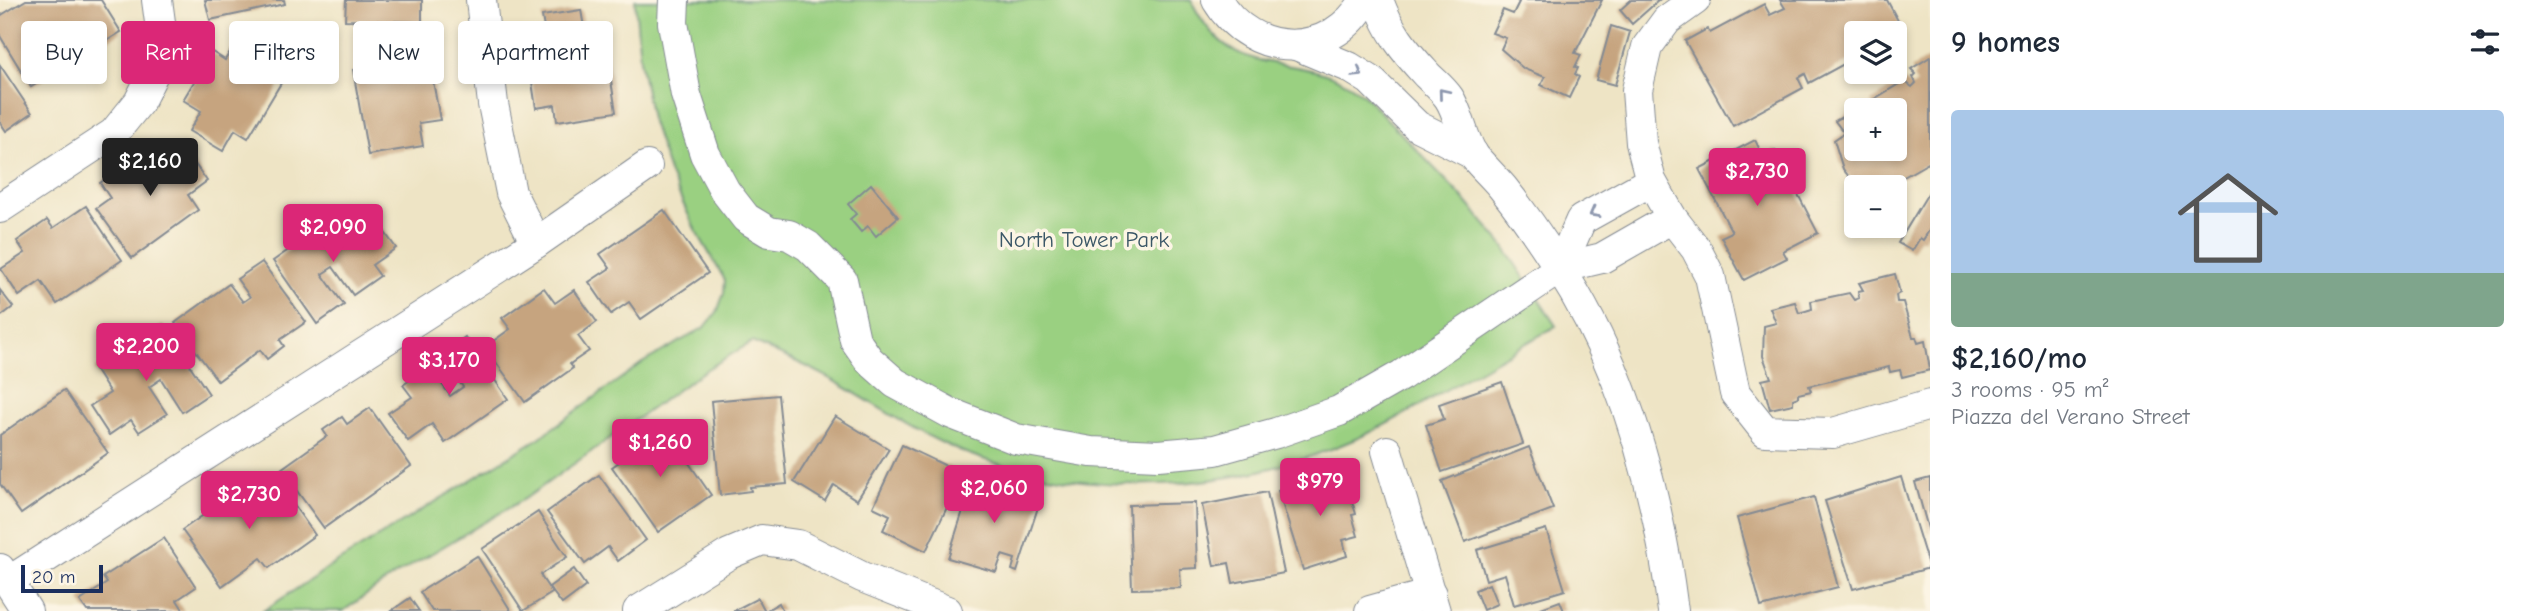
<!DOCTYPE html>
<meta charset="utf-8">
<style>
:root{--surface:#fff;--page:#f6f6f7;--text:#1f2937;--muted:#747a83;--line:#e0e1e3;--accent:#db2777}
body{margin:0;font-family:"Comic Neue",sans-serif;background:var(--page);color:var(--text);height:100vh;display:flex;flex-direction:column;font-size:26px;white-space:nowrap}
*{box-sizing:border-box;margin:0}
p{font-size:23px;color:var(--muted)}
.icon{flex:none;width:38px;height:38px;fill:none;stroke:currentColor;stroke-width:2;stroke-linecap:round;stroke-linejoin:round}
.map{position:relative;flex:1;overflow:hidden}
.details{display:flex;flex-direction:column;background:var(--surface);width:595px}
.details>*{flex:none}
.guide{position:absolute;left:21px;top:21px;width:665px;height:63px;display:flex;gap:14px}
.controls{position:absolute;left:1844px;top:21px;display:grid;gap:14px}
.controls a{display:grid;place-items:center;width:63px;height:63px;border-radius:7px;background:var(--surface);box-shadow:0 4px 10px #0003;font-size:35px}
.scale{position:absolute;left:21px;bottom:18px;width:82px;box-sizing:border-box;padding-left:7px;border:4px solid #1b2f5e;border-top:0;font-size:19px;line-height:24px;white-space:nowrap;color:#1b2f5e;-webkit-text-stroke:5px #fcf5e5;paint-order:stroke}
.price{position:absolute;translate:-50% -60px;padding:0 16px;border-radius:7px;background:var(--accent);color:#fff;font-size:23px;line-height:46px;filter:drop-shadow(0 2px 4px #0008)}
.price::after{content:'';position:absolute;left:50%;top:42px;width:21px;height:16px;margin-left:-10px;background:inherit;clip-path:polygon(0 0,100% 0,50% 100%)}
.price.current{background:#222;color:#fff}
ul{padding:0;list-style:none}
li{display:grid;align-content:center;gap:14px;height:371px;padding:0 21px}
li+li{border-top:2px solid var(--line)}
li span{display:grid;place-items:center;height:217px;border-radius:7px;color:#555}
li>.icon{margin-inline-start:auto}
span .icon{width:126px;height:126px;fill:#fffc;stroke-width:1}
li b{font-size:30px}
h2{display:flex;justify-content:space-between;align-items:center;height:84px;padding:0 21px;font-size:30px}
.tag{padding:0 24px;border-radius:7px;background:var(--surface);box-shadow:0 4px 10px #0003;font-size:24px;line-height:63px}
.tag.current{background:var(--accent);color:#fff}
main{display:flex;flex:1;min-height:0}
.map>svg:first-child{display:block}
.green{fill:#9ad081;stroke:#5a8070;stroke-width:2}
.building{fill:#c6a47f}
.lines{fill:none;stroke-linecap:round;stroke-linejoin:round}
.minor-casing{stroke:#848a92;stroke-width:32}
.minor{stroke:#fff;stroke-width:30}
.oneway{stroke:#8d97ae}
.labels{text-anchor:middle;stroke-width:7;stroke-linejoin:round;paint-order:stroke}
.park-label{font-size:23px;fill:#3b5767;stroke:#fcf5e5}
</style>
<main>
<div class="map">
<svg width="1930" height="611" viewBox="0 0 1930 611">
<rect width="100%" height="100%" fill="#fcf5e5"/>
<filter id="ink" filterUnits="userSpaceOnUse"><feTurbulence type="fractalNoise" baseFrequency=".0143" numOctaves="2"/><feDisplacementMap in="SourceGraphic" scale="14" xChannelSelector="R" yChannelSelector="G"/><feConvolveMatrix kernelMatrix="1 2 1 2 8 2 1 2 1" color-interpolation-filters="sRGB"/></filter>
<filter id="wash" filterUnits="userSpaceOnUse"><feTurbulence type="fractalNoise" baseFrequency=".00686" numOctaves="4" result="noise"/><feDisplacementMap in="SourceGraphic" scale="28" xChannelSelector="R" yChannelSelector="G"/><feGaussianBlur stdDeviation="1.57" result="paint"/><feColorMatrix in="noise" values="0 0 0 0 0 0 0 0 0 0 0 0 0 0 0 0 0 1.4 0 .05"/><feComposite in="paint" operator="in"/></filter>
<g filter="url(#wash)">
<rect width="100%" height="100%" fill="#eee4c5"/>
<path class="green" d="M635,0H1191C1234,92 1301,43 1364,95L1463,198L1502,244L1556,326C1516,349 1477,372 1437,395C1412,410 1386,426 1358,438C1233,493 1092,501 963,452C908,430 862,394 810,368C791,359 771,351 752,342L704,371L529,496L395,575L343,611H263L331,566L539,438L642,363L705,327L717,312L724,293L725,280L695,229L670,175L651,119L640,60Z"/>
<g id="blocks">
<g class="building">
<path d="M26,0H101L121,32L31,87L0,36V16Z"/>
<path d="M205,0H284L285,4L210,20Z"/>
<path d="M346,0H422V22L345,20Z"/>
<path d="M1516,0H1602L1575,53L1581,55L1575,67L1578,68L1575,74L1579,77L1569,98L1541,85L1545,77L1524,69L1501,49L1506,38L1492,33L1503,10L1513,14L1519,2Z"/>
<path d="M1631,0H1659L1632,24L1620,10Z"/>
<path d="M1780,0H1887L1904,32L1895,37V33H1857V57L1809,83L1805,74L1798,78L1803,88L1733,126L1685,41L1707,29L1710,33L1764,4L1770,15L1785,8Z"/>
<path d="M581,10L585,33L603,30L616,112L557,121L555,105L536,108L526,43L546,40L542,16Z"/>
<path d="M1611,26L1630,32L1615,85L1596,80Z"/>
<path d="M239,37L290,68L248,138L235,130L223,151L189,131L201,111L183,100L212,52L225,60Z"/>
<path d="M412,40L416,66L430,64L440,120L419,123L423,146L368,155L353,70L376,66L373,46Z"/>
<path d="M1930,57V162L1895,182L1899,187L1895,189V187H1857V203L1849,191L1857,187L1843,169L1834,140L1844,133L1835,121L1857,108V149H1895V110H1875L1871,101L1904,81L1912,87L1916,83L1913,77L1916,74L1911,69Z"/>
<path d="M0,65L32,113L6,131L0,122Z"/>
<path d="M1755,140L1763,156L1775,150L1818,233L1783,251L1787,258L1744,280L1721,237L1732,232L1699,169Z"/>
<path d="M153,145L165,163L184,149L207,181L188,195L198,210L132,258L96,208L110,198L100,183Z"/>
<path d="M871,184L898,217L876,236L868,226L861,232L856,226L850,219L856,214L848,204Z"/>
<path d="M1930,190V229L1923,240L1920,238L1912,251L1898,243Z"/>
<path d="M86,206L122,260L57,304L41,281L19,296L1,269L25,253L17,241L47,220L53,228Z"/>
<path d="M664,210L708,273L641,319L629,302L611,314L589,282L610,268L600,254Z"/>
<path d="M338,215L352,236L375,219L396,248L372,265L380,276L353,295L333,267L322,274L344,305L317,324L273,261Z"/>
<path d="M262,262L306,322L280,340L284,346L267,359L260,350L218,381L175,323L229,284L243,302L250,297L237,279Z"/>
<path d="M1895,274L1900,293L1896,295L1897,302H1903L1913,337H1916L1918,343L1925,341L1930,370L1902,377L1900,370L1890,372L1889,367L1809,386L1811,391L1798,394V397L1793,399V404L1770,409L1762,380L1771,378L1763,356L1764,326L1776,323L1770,308L1795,302L1799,313L1812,309L1811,301L1849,293L1854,300L1859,298L1858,291L1863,290L1859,283Z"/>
<path d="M544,288L555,303L574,290L597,322L578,336L589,351L570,364L573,368L525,402L485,347L510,329L502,318Z"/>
<path d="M0,290L13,307L0,317Z"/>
<path d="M163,325L209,394L182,412L161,379L149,387L167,414L139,432L131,420L109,435L90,406L110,393L95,369Z"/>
<path d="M465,337L508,399L445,443L432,424L408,441L388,413L412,397L403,385L430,366L450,396L463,387L440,355Z"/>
<path d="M1502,382L1523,444L1442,472L1426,425L1444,419L1439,404Z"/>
<path d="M64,390L108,453L21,514L0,484V435Z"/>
<path d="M778,395L787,484L750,487L751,491L720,495L711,401Z"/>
<path d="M370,408L411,466L324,528L281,469L327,436L323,430L342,417L347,424Z"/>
<path d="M835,416L889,449L857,500L834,485L825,501L794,482Z"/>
<path d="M666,430L711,495L658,532L612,467L629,455L621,444L642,431L651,443Z"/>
<path d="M902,445L963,474L926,551L883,530L890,515L873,507Z"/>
<path d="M1529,447L1553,509L1465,542L1442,481Z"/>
<path d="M1342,470L1356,514L1352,515L1358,536L1343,540L1347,556L1303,570L1278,490Z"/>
<path d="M271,473L315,535L269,568L261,558L222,586L182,530L215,507L218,511Z"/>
<path d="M599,475L646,540L618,561L608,547L585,564L547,512Z"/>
<path d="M974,476L1041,498L1017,572L1012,570L1015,559L1002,555L996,572L948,558Z"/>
<path d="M1901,477L1929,568L1853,589L1825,501Z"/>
<path d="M1930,478V532H1929L1915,482Z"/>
<path d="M1267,492L1284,573L1233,583L1229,563L1214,566L1202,505Z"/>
<path d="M1814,497L1838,587L1761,607L1737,518Z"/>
<path d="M1195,503L1197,568L1180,569L1181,588L1132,589L1129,505Z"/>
<path d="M538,512L567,557L540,575L552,593L523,611L482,549Z"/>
<path d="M1546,529L1565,590L1514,605L1505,574L1486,580L1477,550Z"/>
<path d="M164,538L196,587L177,600L184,611H87L80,601L107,583L103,577Z"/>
<path d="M477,556L511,611H432L420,592Z"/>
<path d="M574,569L586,586L562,604L549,587Z"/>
<path d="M1489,584L1497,604L1483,610L1475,590Z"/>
<path d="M410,598L419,611H391Z"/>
<path d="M758,598L765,611L779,603L783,611H733Z"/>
<path d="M1560,601L1564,611H1533Z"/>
</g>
</g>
</g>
<g filter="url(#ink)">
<use href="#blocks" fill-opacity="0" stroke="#848a92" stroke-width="2"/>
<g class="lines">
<defs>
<g id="minor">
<path d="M481,0L493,104L511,193L536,243"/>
<path d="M674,0L673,23L686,95L705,154L725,191L746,218L769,232L789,235L808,246L842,280L855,340L869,360L895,383L950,413L1016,439L1091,452L1158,455L1215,450L1276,433L1339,411L1402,375L1560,268L1602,258L1672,218"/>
<path d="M1217,0C1252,59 1331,60 1365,0"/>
<path d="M1378,0C1390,33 1403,49 1427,75C1434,82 1443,89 1449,98C1460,115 1462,139 1474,156C1483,167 1494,177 1503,188C1523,213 1541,239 1558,266C1624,367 1658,492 1673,611"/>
<path d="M1695,0L1667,20L1647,47L1637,90L1641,143L1651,181L1672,218L1696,249L1710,276L1735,393L1765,431L1833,433L1930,405"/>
<path d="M1296,45L1349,67L1370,80L1417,126L1473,154"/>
<path d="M0,208L114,133L139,102L153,74L162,37L157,0"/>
<path d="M1560,268L1581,220L1651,181"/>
<path d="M1387,451L1435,611"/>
<path d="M0,569L27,611"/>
<path d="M8,582L536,243L647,166"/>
<path d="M638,611L729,554L762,540L798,545L862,577L947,611"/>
<path d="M1370,611L1431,594"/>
</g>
</defs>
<use href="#minor" class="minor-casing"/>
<use href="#minor" class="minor"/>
</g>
<defs><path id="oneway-chevron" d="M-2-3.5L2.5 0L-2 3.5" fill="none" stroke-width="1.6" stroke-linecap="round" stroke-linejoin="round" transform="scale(1.75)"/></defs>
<g class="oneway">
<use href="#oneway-chevron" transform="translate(1358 73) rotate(31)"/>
<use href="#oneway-chevron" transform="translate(1443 93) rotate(-130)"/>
<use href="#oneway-chevron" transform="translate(1594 213) rotate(151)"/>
</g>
</g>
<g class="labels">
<g class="park-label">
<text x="1084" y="247">North Tower Park</text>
</g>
</g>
</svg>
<div class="controls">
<a><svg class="icon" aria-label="layers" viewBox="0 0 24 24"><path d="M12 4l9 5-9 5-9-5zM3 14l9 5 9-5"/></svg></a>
<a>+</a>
<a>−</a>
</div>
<div class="scale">20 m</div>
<b class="price current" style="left:150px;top:198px">$2,160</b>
<b class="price" style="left:1757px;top:208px">$2,730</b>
<b class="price" style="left:333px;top:264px">$2,090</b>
<b class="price" style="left:146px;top:383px">$2,200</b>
<b class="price" style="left:449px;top:397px">$3,170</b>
<b class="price" style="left:660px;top:479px">$1,260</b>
<b class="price" style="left:1320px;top:518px">$979</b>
<b class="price" style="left:994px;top:525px">$2,060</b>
<b class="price" style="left:249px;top:531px">$2,730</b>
<div class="guide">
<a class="tag">Buy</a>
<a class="tag current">Rent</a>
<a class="tag">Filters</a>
<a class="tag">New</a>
<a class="tag">Apartment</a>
</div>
</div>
<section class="details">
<h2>9 homes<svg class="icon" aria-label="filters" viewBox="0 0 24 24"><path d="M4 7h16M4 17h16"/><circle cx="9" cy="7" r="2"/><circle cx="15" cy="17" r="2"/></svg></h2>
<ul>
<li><span style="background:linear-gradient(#a9c7e8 75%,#7fa58c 0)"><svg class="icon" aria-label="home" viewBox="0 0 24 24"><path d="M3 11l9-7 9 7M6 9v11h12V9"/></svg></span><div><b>$2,160/mo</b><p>3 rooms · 95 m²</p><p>Piazza del Verano Street</p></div></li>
</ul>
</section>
</main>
